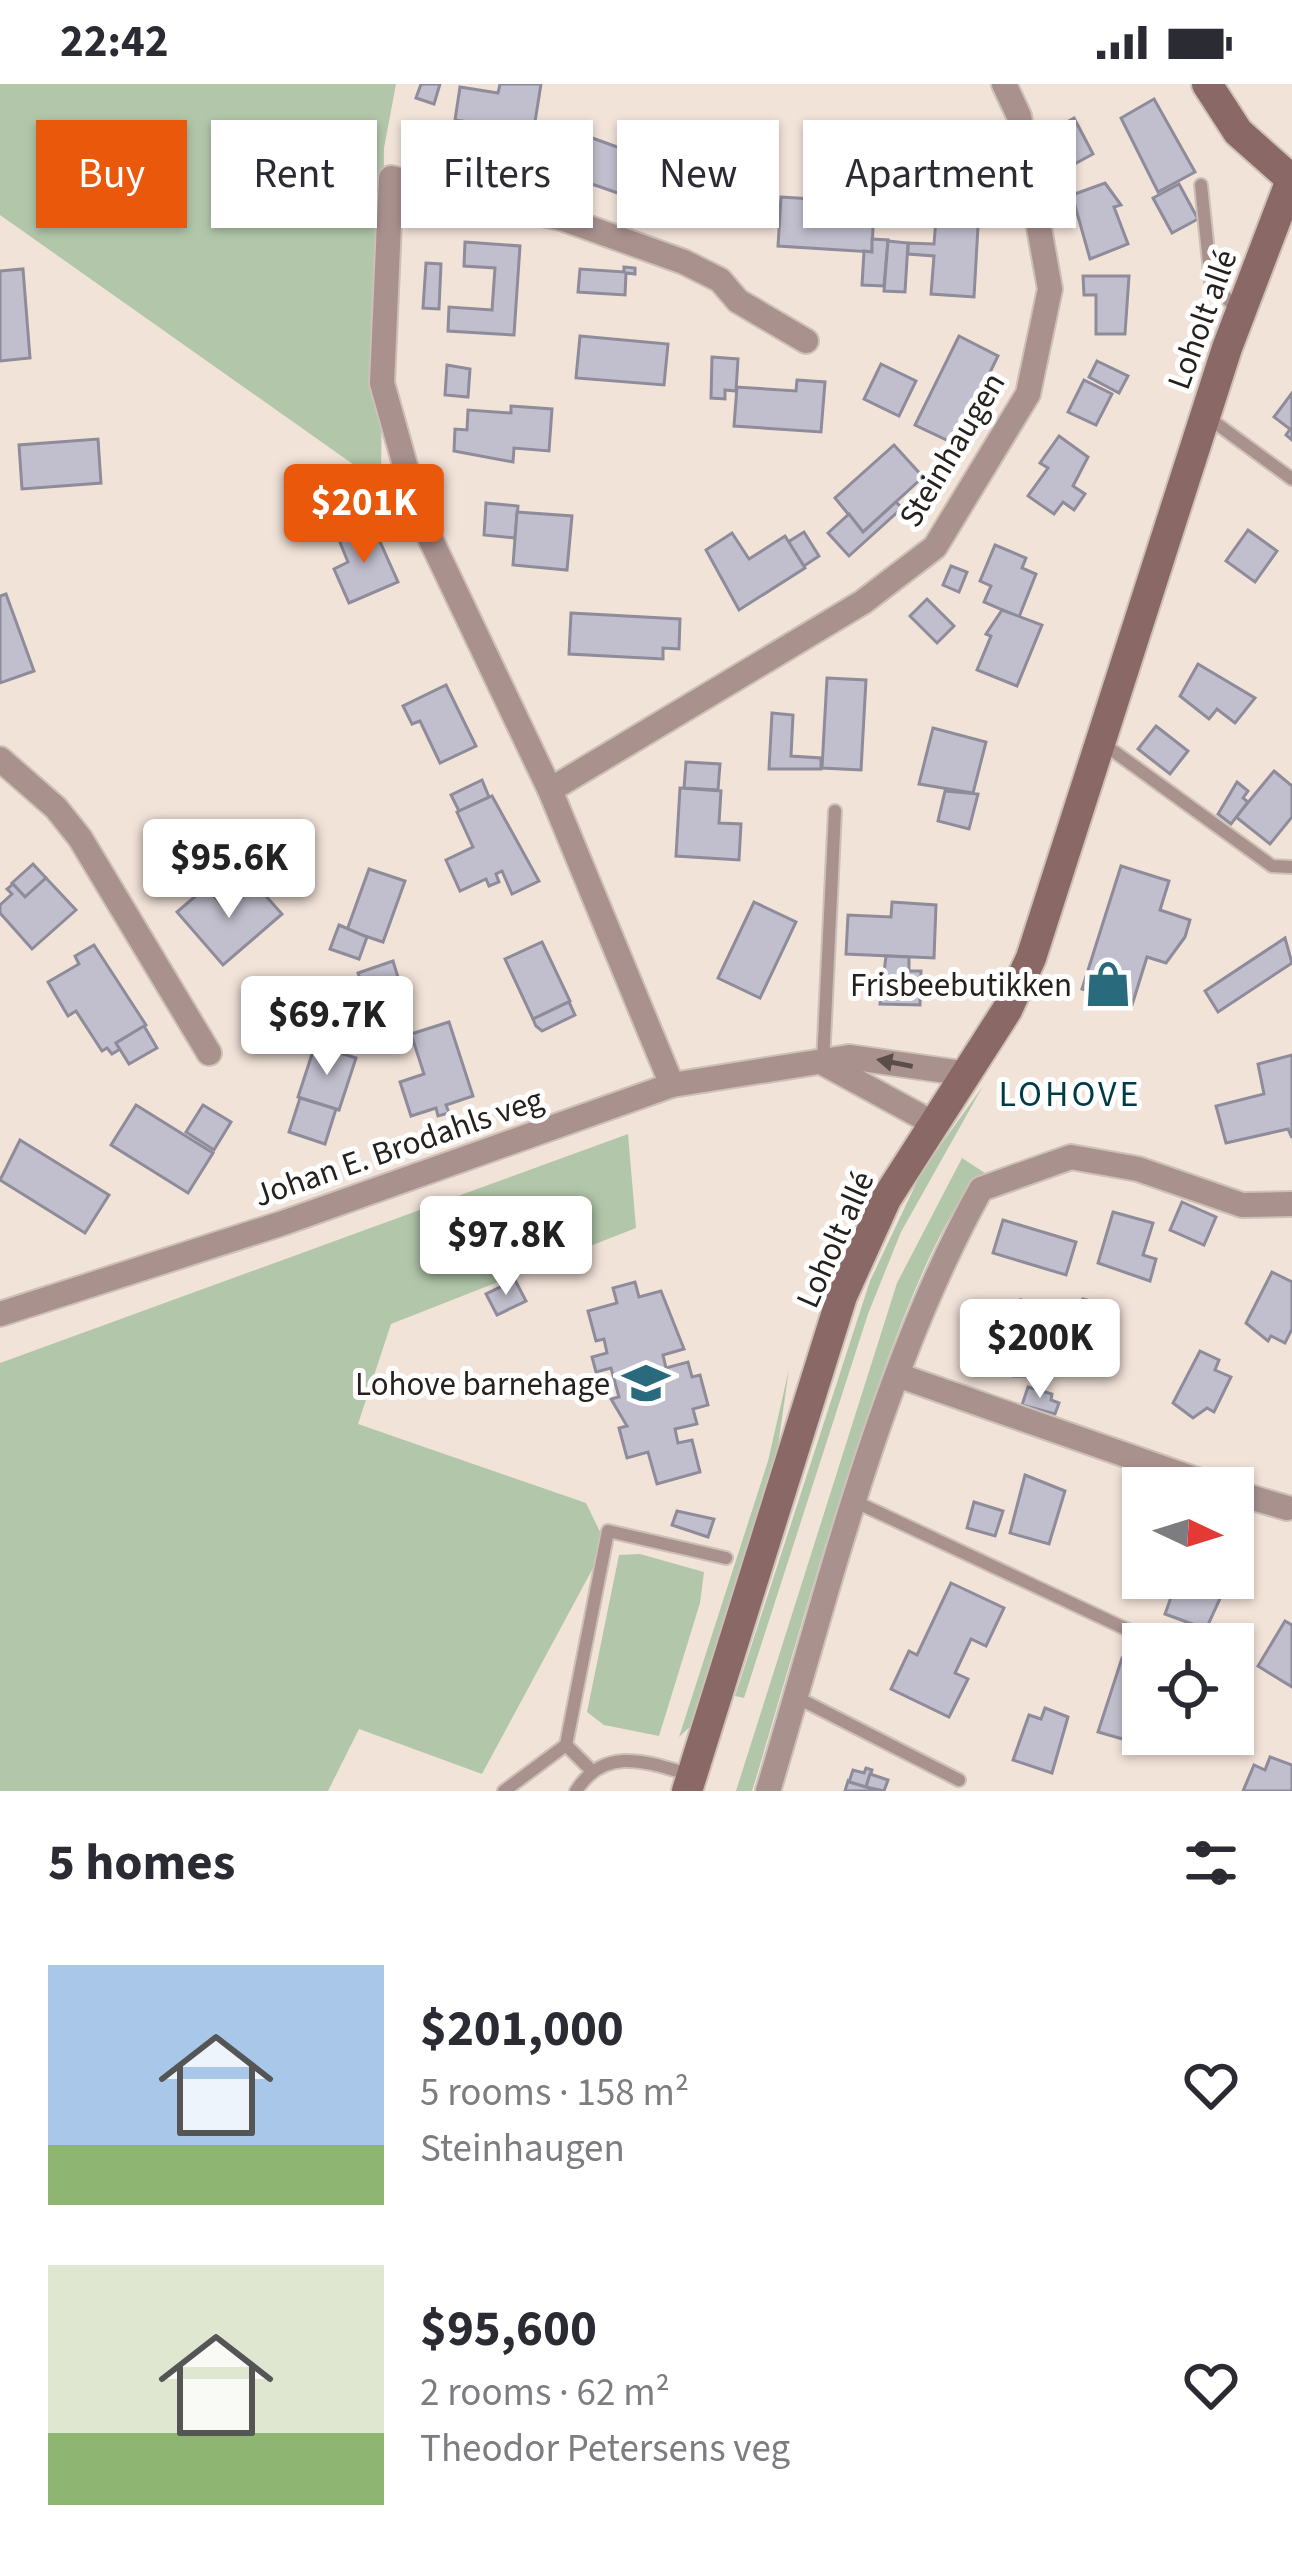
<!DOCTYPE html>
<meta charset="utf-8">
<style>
:root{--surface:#fff;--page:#f7f7f7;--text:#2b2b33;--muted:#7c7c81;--accent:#ea580c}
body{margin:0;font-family:"Source Sans 3",sans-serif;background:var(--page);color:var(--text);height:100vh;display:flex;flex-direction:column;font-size:45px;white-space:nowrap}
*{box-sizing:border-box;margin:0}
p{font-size:39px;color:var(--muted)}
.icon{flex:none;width:66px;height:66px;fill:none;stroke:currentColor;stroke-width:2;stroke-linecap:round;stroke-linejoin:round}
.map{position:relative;height:1707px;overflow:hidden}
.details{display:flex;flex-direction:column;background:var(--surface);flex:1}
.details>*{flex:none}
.guide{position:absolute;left:36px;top:36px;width:1221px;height:108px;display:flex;gap:24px}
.needle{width:78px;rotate:94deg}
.fabs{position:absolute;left:1122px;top:1383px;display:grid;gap:24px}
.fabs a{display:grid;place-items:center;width:132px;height:132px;border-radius:0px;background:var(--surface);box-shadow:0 3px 9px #0004;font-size:60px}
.price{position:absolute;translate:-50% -102px;padding:0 27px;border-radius:12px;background:#fff;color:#222;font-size:39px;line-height:78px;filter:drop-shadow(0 3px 6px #0008)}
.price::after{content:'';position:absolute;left:50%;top:72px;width:36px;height:27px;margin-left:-18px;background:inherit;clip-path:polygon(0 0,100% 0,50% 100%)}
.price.on{background:var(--accent);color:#fff}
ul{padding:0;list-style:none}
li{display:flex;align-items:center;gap:36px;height:300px;padding:0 48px}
li span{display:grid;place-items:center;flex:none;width:336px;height:240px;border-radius:0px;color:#555}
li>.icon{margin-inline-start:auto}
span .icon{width:144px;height:144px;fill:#fffc;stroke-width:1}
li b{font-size:51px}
h2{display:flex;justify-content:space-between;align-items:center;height:144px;padding:0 48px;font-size:51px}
.pill{padding:0 42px;border-radius:0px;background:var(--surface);box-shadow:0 3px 9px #0004;font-size:42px;line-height:108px}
.pill.on{background:var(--accent);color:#fff}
.status{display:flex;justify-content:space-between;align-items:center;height:84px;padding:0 60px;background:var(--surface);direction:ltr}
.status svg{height:33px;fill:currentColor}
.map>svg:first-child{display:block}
.green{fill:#b2c7aa}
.building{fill:#c1becd;stroke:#8e8c9a;stroke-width:3}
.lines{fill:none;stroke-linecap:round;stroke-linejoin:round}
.lane-casing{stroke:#cdc0b7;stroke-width:16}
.street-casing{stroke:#cdc0b7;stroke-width:28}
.secondary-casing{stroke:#cdc0b7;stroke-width:34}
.lane{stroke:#a9918e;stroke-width:12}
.street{stroke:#a9918e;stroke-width:24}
.secondary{stroke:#8a6865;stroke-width:30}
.oneway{fill:#5a4e4a}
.labels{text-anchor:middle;stroke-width:10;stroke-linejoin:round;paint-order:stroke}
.street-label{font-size:33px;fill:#26211d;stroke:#fff}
.poi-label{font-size:33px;fill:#26211d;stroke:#fff;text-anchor:end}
.neighbourhood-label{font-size:36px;letter-spacing:3px;fill:#003a49;stroke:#fff}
</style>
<div class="status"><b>22:42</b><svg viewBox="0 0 49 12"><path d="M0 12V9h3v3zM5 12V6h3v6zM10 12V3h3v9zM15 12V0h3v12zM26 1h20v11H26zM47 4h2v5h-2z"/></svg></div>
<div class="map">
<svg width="1292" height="1707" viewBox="0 0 1292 1707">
<rect width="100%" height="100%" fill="#f2e3d9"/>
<g class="green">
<path d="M0,0H396L384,64L381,400L0,131Z"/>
<path d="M983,1002L901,1148L868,1230L744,1614L735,1612L870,1197L922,1087Z"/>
<path d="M628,1050L636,1144L391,1240L358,1340L586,1419L606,1460L482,1690L359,1645L328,1707H0V1279Z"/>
<path d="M962,1074L985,1089C906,1146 788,1593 752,1707H736L897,1199Z"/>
<path d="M789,1285L776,1376L691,1642L679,1653L768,1377Z"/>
<path d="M640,1470L704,1488L700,1519L659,1652L604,1641L587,1628L619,1471Z"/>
</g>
<g class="building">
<path d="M421,0H440L434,20L416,14Z"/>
<path d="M500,0H541L531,63L510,60L512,44L455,36L460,3L498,9Z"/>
<path d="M1154,15L1195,88L1158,108L1121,34Z"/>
<path d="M1074,34L1093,70L1069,83L1049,48Z"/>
<path d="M584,51L678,85L669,127L569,92Z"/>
<path d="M1105,99L1121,121L1114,123L1128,160L1090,175L1072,111Z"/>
<path d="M1179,100L1198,135L1172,149L1153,114Z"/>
<path d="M781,113L874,119L872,168L778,162Z"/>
<path d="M937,123L979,125L974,213L931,210L934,172L908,170V159L934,160Z"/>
<path d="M872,155L888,156L884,202L862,201L864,167L872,168Z"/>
<path d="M888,157L908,159L905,208L884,207Z"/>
<path d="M465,158L520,162L514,251L448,247L449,223L492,226L495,184L464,182Z"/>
<path d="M426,179L441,180L439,225L423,224Z"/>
<path d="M624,183L635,184V190L626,189L625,211L578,208L580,185L624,188Z"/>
<path d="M23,185L30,274L0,277V187Z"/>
<path d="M1083,192H1129L1125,250H1096V211H1084Z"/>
<path d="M580,252L668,260L664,301L576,294Z"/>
<path d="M959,252L998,272L955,360L915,341Z"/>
<path d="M712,273L738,275L736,307L725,306V315L711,314Z"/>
<path d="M1097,277L1128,292L1119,309L1089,293Z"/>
<path d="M881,280L916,297L899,332L864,315Z"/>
<path d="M447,281L470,285L468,313L445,311Z"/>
<path d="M797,296L825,298L821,348L734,342L737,303L796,307Z"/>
<path d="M1084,296L1112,310L1096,341L1068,328Z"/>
<path d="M1292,309V356L1286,351L1290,345L1274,333Z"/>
<path d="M511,322L552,325L549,367L514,364L513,378L454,367L455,345L467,346L468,326L511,329Z"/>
<path d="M1059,352L1088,373L1073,402L1085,410L1074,426L1063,418L1054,430L1028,412L1048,384L1040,379Z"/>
<path d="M98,355L101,399L22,405L19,361Z"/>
<path d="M894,361L923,393L863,448L835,414Z"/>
<path d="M896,418L902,424L849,472L828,449L849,430L863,448Z"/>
<path d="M486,419L518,422L515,454L484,451Z"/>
<path d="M517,428L572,432L567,486L513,481Z"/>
<path d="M364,429L370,443L342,455L336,441Z"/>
<path d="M373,442L398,498L349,519L334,485L348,478L339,456Z"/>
<path d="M1248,446L1277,467L1255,498L1226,477Z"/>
<path d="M804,448L819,472L804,482L788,458Z"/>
<path d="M732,449L749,475L785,452L805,484L739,526L706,466Z"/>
<path d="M995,461L1026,474L1022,484L1036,490L1019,533L984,518L991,502L980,497Z"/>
<path d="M951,482L967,488L959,508L943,501Z"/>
<path d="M6,510L34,587L0,599V512Z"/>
<path d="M927,515L954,542L937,559L910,532Z"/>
<path d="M1002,526L1042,541L1017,602L977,586L991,552L986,550Z"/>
<path d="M571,529L680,535L679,565L663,564V575L569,570Z"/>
<path d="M1198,580L1255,614L1235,639L1217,625L1209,635L1180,612Z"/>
<path d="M827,594L866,596L861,686L822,684Z"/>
<path d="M446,601L476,662L440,679L420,637L412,640L403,622Z"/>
<path d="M772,629L793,631L791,672L821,674V685H769Z"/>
<path d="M1156,642L1188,667L1170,690L1138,665Z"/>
<path d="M933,644L986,658L973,709L919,700Z"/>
<path d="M686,678L720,680L718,706L684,704Z"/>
<path d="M1274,687L1292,702V733L1270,760L1236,733Z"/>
<path d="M482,696L489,713L459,727L451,711Z"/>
<path d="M1237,698L1248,707L1243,714L1248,718L1231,740L1218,730Z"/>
<path d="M680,704L721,707L719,739L741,740L739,776L676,772Z"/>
<path d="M945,707L978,710L969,745L938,737Z"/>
<path d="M492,712L539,797L512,810L502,787L496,790L499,798L489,802L486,795L460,807L446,776L473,763L457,728Z"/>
<path d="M255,756L271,777L247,796L227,772Z"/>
<path d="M33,780L46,794L25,813L12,799Z"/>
<path d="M1121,782L1169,797L1160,826L1190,836L1185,853L1166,879L1147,873L1132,921L1082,905Z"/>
<path d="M369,785L405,797L383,858L347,846Z"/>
<path d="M46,794L76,826L32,865L0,829V821L12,810L7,805L13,800L25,813Z"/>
<path d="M256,801L282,830L223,881L177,828L206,803L222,821L228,816L233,821Z"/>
<path d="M754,818L796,838L760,914L718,894Z"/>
<path d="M892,818L936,821L934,874L846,870L848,831L891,833Z"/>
<path d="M339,841L367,853L359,875L330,865Z"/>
<path d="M1285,854L1292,879L1218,928L1205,907Z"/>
<path d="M542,858L570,917L533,935L505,875Z"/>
<path d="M94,861L146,941L116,959L120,965L112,970L107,964L102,967L76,927L68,932L48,898L79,880L75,872Z"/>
<path d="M886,872L909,873V887H921L920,921L880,920Z"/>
<path d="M393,877L404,913L370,924L358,889Z"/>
<path d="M569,918L575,931L542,947L536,942L533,935Z"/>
<path d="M449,938L473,1012L446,1021L449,1029L438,1032L436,1024L411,1032L400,998L424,990L411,950Z"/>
<path d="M144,942L157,964L129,980L116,959Z"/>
<path d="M315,961L356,974L339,1026L298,1013Z"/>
<path d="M1292,971V1054L1288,1045L1226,1059L1216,1022L1264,1010L1258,980Z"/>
<path d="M300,1014L336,1025L325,1060L289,1048Z"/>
<path d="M136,1021L213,1069L188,1109L111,1061Z"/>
<path d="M203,1021L231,1038L214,1066L186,1048Z"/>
<path d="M20,1056L109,1111L85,1149L0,1096Z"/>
<path d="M1182,1118L1216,1133L1204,1161L1170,1146Z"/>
<path d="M1113,1128L1153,1139L1143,1171L1156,1175L1150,1197L1098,1179Z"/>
<path d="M1003,1136L1076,1158L1066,1191L993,1169Z"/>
<path d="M1272,1188L1292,1198V1245L1285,1259L1271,1252L1268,1257L1246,1239Z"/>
<path d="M515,1196L526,1217L497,1231L486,1210Z"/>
<path d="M635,1198L639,1213L661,1207L684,1265L663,1271L666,1284L688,1278L692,1293L700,1291L708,1321L693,1325L697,1340L675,1345L678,1359L692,1356L700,1388L657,1400L648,1368L627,1374L619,1344L627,1342L611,1315L619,1313L611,1284L596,1288L592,1273L607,1269L604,1255L596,1257L588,1227L617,1219L613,1204Z"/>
<path d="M1083,1215L1118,1225L1110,1253L1075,1242Z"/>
<path d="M1021,1216L1054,1226L1042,1264L997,1251L1005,1223L1018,1227Z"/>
<path d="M997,1251L1073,1277L1069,1290L1043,1281L1032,1292H1013L987,1281Z"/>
<path d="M1200,1267L1219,1276L1215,1286L1231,1293L1214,1328L1207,1324L1193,1334L1173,1319Z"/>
<path d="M1028,1303L1052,1310L1051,1316L1059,1319L1055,1330L1022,1321Z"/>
<path d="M1025,1391L1065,1407L1049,1460L1010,1449Z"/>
<path d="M974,1418L1003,1427L995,1452L967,1444Z"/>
<path d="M677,1427L714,1435L708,1453L672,1441Z"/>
<path d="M1178,1494L1228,1497L1206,1545L1165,1530Z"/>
<path d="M951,1499L1004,1524L986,1562L971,1555L955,1589L968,1595L949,1633L891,1605L909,1567L917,1571Z"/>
<path d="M1285,1537L1292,1541V1603L1258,1582Z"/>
<path d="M1122,1574L1143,1580L1140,1660L1098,1648Z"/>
<path d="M1045,1624L1068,1633L1052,1689L1013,1676L1029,1631L1041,1635Z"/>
<path d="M1270,1673L1292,1681V1707H1243L1254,1681L1265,1686Z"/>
<path d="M866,1684L872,1686L866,1703L849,1698L853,1686L864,1689Z"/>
<path d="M870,1690L888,1696L884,1707L866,1703Z"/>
<path d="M848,1697L849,1698L879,1707H845Z"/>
</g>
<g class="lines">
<defs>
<g id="lane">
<path d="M1201,101L1211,198L1239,227"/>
<path d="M1206,332L1292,395"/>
<path d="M1101,658L1272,782L1292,783"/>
<path d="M823,978L835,727"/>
<path d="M856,1418L1158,1560"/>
<path d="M796,1613L959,1696"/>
<path d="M566,1661L591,1686"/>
<path d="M504,1707L566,1661L608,1447L726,1474"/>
<path d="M576,1707C605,1661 647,1678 691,1691"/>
</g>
<g id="street">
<path d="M0,675L56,724L80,754L209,969"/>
<path d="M550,706L863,518L935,463L1028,310L1050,205L1019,32L1004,0"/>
<path d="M823,979L933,1039"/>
<path d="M672,1001L550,706L419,431L382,299L391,94L564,135L684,178L720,196L738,217L806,257"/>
<path d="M0,1230L280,1140L672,1001L849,973L968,990"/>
<path d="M900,1292L1220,1404"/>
<path d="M1233,1408L1287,1424"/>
<path d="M768,1707C827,1511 881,1284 981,1105L1071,1073L1138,1085L1242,1121L1291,1120"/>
</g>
<g id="secondary">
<path d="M1207,0L1238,48L1292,96"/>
<path d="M687,1707L842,1212L886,1115L1007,926L1031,874L1227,264L1291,96"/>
</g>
</defs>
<use href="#lane" class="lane-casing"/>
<use href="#street" class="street-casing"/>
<use href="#secondary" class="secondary-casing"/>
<use href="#lane" class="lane"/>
<use href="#street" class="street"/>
<use href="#secondary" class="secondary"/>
</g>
<defs><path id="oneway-solid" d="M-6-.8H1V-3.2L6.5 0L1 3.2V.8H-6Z" transform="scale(3)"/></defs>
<use class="oneway" href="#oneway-solid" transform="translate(895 979) rotate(-169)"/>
<defs>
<symbol id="shop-bare" viewBox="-9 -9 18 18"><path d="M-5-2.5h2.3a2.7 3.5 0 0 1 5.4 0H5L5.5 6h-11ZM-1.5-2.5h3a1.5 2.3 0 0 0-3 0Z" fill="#296a7d" stroke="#fff" stroke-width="2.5" paint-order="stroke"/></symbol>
<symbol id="school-bare" viewBox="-9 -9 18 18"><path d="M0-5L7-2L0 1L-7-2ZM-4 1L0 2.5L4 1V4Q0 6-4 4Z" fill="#296a7d" stroke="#fff" stroke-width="2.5" paint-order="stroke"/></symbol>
</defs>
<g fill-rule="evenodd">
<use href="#shop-bare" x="1075" y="867" width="66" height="66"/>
<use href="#school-bare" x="613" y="1266" width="66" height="66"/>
</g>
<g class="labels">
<g class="street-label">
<text transform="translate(1201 235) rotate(-70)" y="12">Loholt allé</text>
<text transform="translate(951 365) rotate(-59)" y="12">Steinhaugen</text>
<text transform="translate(398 1062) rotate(-19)" y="12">Johan E. Brodahls veg</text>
<text transform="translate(834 1155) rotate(-66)" y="12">Loholt allé</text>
</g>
<g class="poi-label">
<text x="1072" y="912">Frisbeebutikken</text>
<text x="610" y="1311">Lohove barnehage</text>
</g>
<g class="neighbourhood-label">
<text x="1070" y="1022">LOHOVE</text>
</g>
</g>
</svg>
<div class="fabs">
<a><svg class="needle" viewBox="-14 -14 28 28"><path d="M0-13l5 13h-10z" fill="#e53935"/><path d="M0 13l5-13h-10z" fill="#7c7c81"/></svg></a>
<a><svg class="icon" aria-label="locate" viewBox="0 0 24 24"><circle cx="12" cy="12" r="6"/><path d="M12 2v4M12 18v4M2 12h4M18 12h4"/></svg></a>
</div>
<b class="price on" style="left:364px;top:482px">$201K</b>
<b class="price" style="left:229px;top:837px">$95.6K</b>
<b class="price" style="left:327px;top:994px">$69.7K</b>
<b class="price" style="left:506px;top:1214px">$97.8K</b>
<b class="price" style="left:1040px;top:1317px">$200K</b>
<div class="guide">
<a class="pill on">Buy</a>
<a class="pill">Rent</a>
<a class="pill">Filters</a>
<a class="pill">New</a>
<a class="pill">Apartment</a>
</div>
</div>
<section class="details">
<h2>5 homes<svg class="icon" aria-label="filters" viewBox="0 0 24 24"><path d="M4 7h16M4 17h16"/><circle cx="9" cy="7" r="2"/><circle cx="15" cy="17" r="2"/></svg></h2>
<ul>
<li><span style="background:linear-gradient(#a9c7e8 75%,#8fb573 0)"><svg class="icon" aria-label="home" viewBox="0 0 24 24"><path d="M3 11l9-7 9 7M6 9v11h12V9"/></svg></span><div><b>$201,000</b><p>5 rooms · 158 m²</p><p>Steinhaugen</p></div><svg class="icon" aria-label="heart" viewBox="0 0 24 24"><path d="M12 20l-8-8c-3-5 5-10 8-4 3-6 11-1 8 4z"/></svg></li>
<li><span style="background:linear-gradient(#dfe7d0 70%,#8fb573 0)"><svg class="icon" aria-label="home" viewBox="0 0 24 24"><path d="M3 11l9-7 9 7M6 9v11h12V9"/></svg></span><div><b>$95,600</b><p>2 rooms · 62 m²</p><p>Theodor Petersens veg</p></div><svg class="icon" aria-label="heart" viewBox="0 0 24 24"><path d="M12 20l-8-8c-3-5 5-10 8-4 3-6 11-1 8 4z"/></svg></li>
</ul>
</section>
